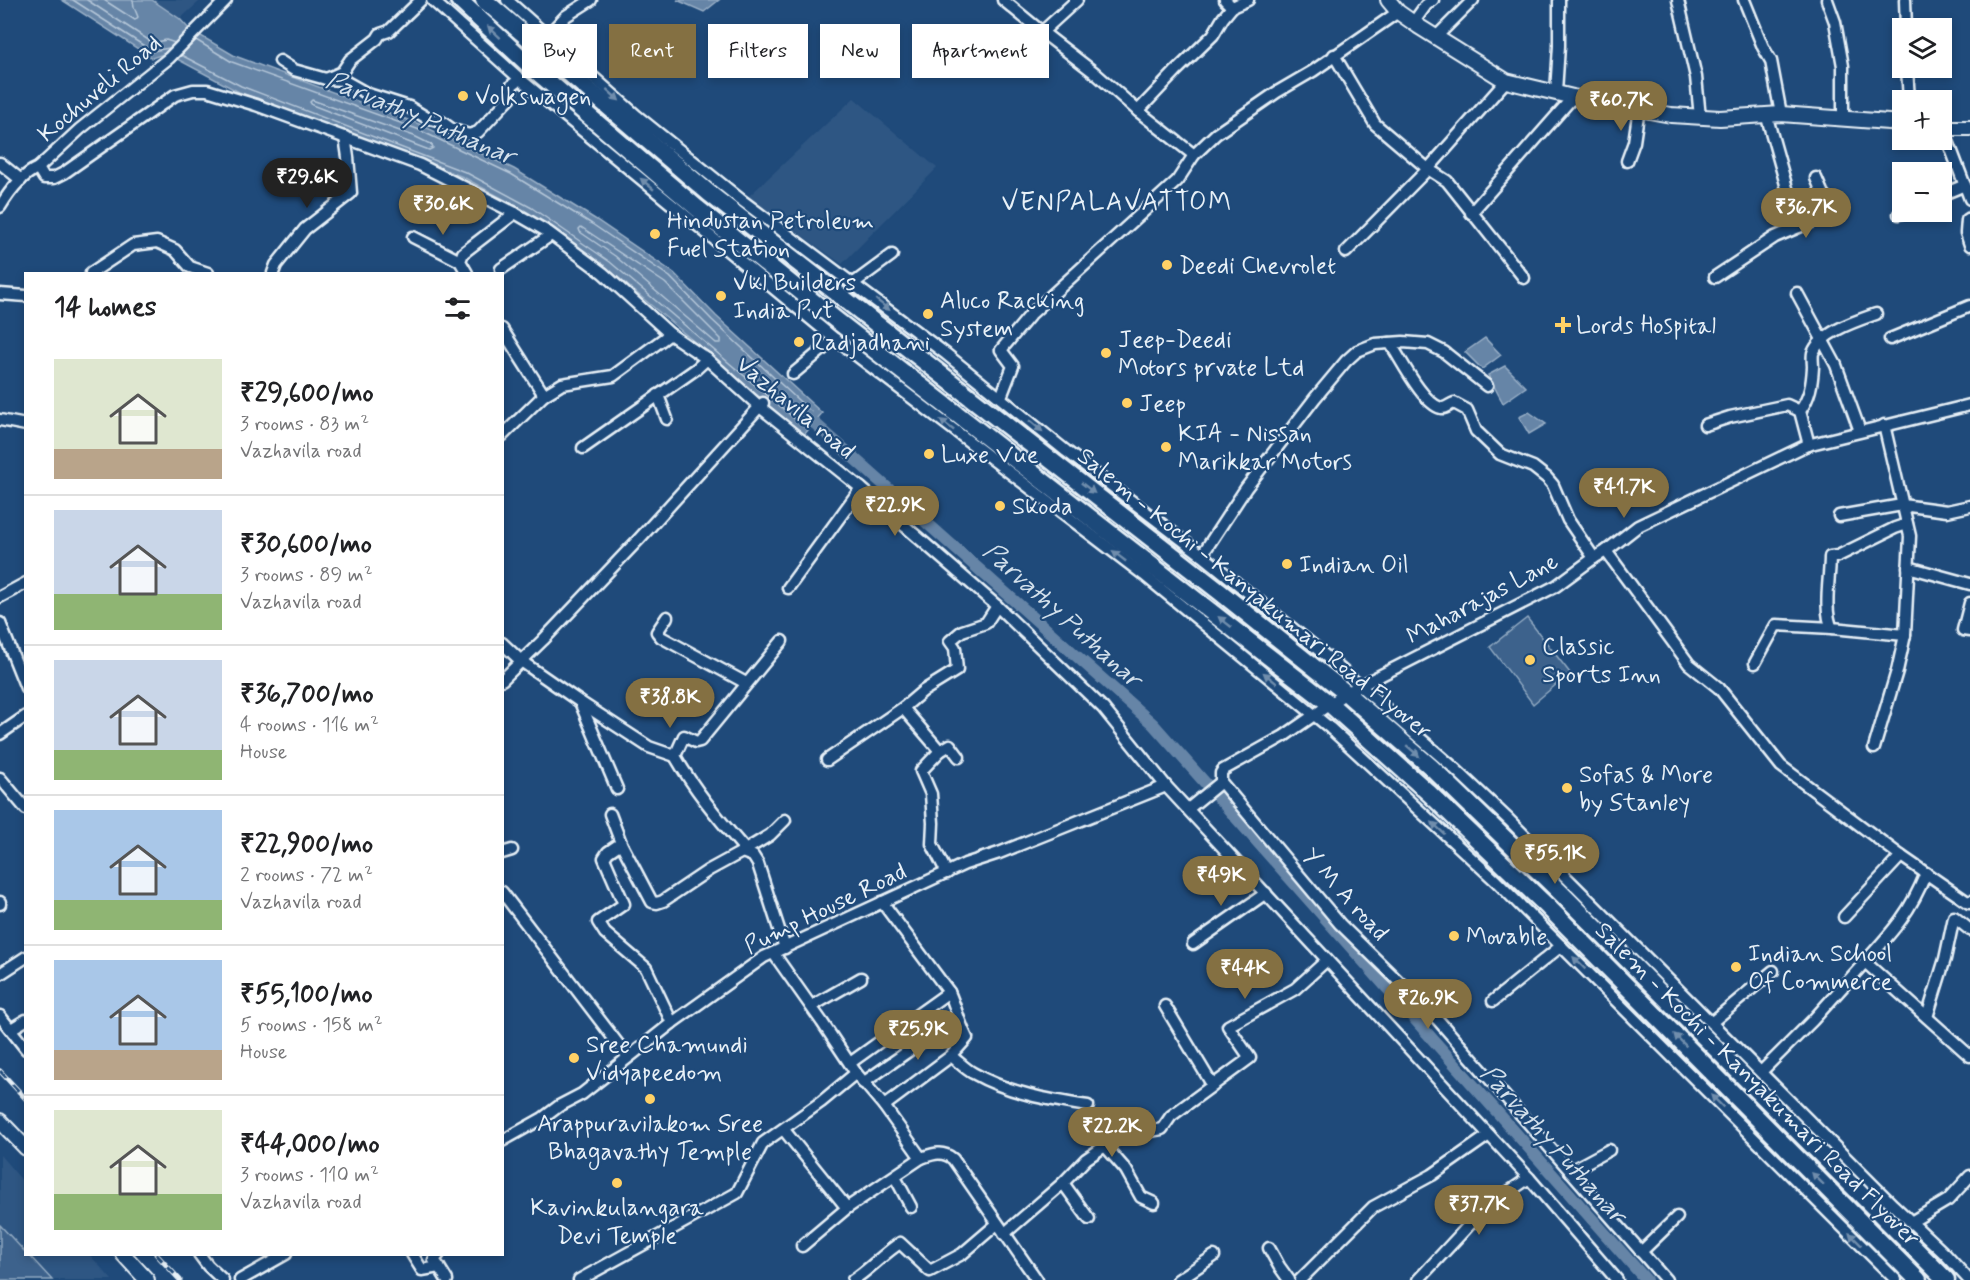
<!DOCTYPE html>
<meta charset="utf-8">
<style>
:root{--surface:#fff;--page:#f2f2f2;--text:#202124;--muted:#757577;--line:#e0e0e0;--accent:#847042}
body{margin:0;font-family:Mynerve,sans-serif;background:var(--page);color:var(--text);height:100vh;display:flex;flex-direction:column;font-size:22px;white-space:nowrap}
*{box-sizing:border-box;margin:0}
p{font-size:20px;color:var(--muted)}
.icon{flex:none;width:33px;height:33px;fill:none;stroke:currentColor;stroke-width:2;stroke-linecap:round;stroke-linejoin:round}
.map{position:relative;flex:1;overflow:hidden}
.details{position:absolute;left:24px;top:272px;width:480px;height:984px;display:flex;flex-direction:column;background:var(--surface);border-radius:0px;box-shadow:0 3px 9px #0003}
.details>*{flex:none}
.guide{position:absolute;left:522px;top:24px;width:570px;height:54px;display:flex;gap:12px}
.controls{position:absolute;left:1892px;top:18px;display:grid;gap:12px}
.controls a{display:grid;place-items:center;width:60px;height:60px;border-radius:0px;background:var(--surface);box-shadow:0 3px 9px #0003;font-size:30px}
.price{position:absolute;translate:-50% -51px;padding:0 14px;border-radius:21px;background:var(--accent);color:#fff;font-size:20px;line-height:39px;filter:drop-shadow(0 2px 3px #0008)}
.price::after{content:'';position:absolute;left:50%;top:36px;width:18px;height:14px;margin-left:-9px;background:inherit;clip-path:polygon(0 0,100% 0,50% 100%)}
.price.active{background:#222;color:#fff}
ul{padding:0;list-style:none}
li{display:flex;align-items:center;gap:18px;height:150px;padding:0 30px}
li+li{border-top:2px solid var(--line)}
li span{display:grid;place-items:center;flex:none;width:168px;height:120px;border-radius:0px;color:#555}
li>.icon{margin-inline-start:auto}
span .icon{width:72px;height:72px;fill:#fffc;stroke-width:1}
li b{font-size:26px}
h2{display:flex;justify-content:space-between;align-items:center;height:72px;padding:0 30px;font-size:26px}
.chip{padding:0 21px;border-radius:0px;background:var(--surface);box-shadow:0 3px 9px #0003;font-size:21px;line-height:54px}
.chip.active{background:var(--accent);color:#fff}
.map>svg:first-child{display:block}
.built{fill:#2e5683}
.green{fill:#3c628c;stroke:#92aac2;stroke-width:1.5}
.water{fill:#6685a7;stroke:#9ab0c7;stroke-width:1.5}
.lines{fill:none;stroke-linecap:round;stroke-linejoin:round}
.shore{stroke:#b4c6d8;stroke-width:1.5}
.canal{stroke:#6685a7;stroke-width:12}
.minor-casing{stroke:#e8f1f8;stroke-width:15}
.major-casing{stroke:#e8f1f8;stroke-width:18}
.highway-casing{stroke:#e8f1f8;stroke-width:21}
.minor{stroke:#1f4a7a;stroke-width:10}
.major{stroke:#1f4a7a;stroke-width:14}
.highway{stroke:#1f4a7a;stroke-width:16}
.rail-casing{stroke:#e8f1f8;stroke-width:5}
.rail{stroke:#1f4a7a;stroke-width:3;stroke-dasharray:9;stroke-linecap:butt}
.oneway{fill:#6f8dac}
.poi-dot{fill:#ffd166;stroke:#1f4a7a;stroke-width:2}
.labels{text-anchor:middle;stroke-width:4.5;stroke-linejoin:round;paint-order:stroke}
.street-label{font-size:24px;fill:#e8f1f8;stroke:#1f4a7a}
.poi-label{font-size:24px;fill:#e8f1f8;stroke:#1f4a7a;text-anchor:start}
.water-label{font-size:26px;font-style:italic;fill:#d4e1ec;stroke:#1f4a7a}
.neighbourhood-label{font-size:26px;letter-spacing:1.5px;fill:#e8f1f8;stroke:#1f4a7a}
</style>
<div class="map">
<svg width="1970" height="1280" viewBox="0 0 1970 1280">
<rect width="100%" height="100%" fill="#1f4a7a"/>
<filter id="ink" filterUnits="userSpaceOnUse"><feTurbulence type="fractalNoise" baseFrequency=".0167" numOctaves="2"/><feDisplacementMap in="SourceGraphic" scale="12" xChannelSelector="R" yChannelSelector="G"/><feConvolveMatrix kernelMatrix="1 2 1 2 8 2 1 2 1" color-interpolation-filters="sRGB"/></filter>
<g filter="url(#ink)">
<g class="built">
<path d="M152,0H201L180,19Z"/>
<path d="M854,98L937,168L842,264L748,197Z"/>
<path d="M0,1155L25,1184L26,1254H89L112,1280H0Z"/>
</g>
<g class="green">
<path d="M1527,618L1570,673L1533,704L1490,647Z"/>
<path d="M0,1225L25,1252L26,1254H28L52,1280H0Z"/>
</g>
<g class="water">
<path d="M62,0H152L180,19L189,29L235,56L419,124L514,169L595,219L674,273L716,316L822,413L804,435L606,267L529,213L463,177L239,92L166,53L152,58Z"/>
<path d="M677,0H719L704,12Z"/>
<path d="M1485,338L1501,355L1482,369L1465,352Z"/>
<path d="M1505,366L1526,387L1503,403L1488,375Z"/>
<path d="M1529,412L1546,424L1529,434L1519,417Z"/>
</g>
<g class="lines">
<g class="shore">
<path d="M73,0L152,51L169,48"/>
<path d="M87,0L153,43L166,40L175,43"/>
<path d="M104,0L135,20L138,17L134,7L133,0"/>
<path d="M181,55L241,86L465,172L532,208L610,262L801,424H804L812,415L811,412L712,320L670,277L592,224L511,174L417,129L232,62L196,40"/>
<path d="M312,100L414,136L432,145L433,148L429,150L312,105L310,102Z"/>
<path d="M581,227L665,283L721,339V343H716L615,256L580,232L579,229Z"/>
</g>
<path class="canal" d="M801,411L1153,724L1646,1280"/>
<defs>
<g id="minor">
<path d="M432,0L520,79L835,339L1144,575L1330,728L1496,881L1896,1280"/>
<path d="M507,0L637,116L740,199L946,354L1066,451L1202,555L1314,646L1453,767L1509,820L1893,1205L1946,1255L1969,1280"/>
<path d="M1003,0L1042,32L1095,73L1138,111L1194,155"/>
<path d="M1225,0L1232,7L1248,0"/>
<path d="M1678,0L1696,77L1700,117"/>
<path d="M1744,0L1763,47L1771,61L1781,114"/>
<path d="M1827,0L1835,22L1843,66V118"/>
<path d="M1905,0L1906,28"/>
<path d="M1413,23L1426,5L1433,0"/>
<path d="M1042,32L1077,0"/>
<path d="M547,36L566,16L591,0"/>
<path d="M1436,37L1473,0"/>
<path d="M1334,55L1375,124L1428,169L1447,181L1524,278"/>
<path d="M280,61L294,70L326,79L342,72L350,60L377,39L380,34L389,31L421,0"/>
<path d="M1907,68L1909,100"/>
<path d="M326,79L343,80L368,94L409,107L427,118L442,122L453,130L469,135L478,132L506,102L510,98L512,85L520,79"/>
<path d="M1556,92L1559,46V0"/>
<path d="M1138,111L1176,71L1213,35L1223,18L1232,7"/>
<path d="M1766,114L1798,227"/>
<path d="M1943,128L1970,199"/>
<path d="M1627,161L1634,142L1639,108"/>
<path d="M0,163L21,180"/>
<path d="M38,168L44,178H54L64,173L175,95L193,90H207L256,105L420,165L515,213L548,232L603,273L670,334L707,359L760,407L861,488L997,606L1103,708L1166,786L1529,1178L1617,1280"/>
<path d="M1941,195L1965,185"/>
<path d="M0,207C9,192 21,175 38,168L80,129L169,58L226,0"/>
<path d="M1471,213L1573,97"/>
<path d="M1899,214L1907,212"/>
<path d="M1970,218L1967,220L1966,233L1970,245"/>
<path d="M413,237L460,261"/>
<path d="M1346,252L1428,169L1506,81"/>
<path d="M501,269L551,235"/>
<path d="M91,273L133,245L157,242L175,250L190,267L208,273"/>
<path d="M273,273L276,265L305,229L351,193L348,157L345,137"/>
<path d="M467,273L460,261L463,253L515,213"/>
<path d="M1715,277L1775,237L1835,212L1822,192L1816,178"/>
<path d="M854,283L892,255"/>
<path d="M1797,293L1836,365L1860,431"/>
<path d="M0,294L26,296"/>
<path d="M502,329L544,395"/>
<path d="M1890,339L1970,306"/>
<path d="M1390,343C1401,359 1422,403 1441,408C1446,409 1450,404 1454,403L1467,410L1476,431L1500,454L1533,467L1547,478L1553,485L1568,520L1594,558"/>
<path d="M793,374L835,339"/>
<path d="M658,395L667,419"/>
<path d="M1001,397L1013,366L1001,350L1031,314L1177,181L1194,155L1216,134L1277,92L1313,71L1398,12"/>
<path d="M0,420L26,425"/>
<path d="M1705,425L1730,417L1787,405L1800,411"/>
<path d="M502,436L544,395L562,384L613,376L670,334"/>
<path d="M1809,445L1800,411C1810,397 1812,384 1813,367C1813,363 1812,357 1813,353C1821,332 1856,321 1876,314"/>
<path d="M583,448L696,369L707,359"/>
<path d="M1839,516L1902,505L1947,511L1970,506"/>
<path d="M1606,551L1689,664L1719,688L1781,766L1901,856L1969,903L1970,901"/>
<path d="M1202,555L1246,488L1315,398L1346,361L1357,351L1375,344L1403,342L1428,344L1444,352L1487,386"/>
<path d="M1908,567L1970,584"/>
<path d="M788,588L861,488"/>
<path d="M0,597L26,583"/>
<path d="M1970,603L1963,630L1970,631"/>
<path d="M667,617L657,632L661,637L746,683"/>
<path d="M0,623L26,688"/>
<path d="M1905,635L1832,628C1823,610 1830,577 1830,557L1838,556L1895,528L1907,524"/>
<path d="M782,641L700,741L696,742L684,736L675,756C694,789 717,817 742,846V852L770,835L785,820"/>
<path d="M502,643L521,661L580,702L617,789"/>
<path d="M1755,663L1776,625L1832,628"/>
<path d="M502,680L543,640L640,538L763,403"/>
<path d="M580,702L649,747L675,756"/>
<path d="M0,734L26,716"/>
<path d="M1874,748L1897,671L1905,635L1910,536L1884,425"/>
<path d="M940,751L921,771L931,794L933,823L932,844L947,873"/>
<path d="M959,757L950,745L940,751L903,708L923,691L957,670L955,648L950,641L962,631L986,623L997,606"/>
<path d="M827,760L903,708"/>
<path d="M0,778L26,809"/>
<path d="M1188,809L1221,782"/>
<path d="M610,814L621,843L652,902L657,903L663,901L709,870L742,852L753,856L758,864L785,948"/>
<path d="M621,843L608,852L604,858L624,904L598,922L605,933L646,968L672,1023"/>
<path d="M502,853L512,850"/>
<path d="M502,892L628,1057"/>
<path d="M0,902V904"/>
<path d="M882,902L949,992C956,1007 959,1023 967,1038L951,1056"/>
<path d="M1844,917L1901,856"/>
<path d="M1193,944L1266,893"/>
<path d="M774,954L822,1022L856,1073L884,1106L921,1158C933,1154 942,1150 953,1159L1037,1280"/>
<path d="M1865,962C1893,931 1910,913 1926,873"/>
<path d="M0,974L26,957"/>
<path d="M1493,1001L1561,946"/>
<path d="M812,1006L861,978"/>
<path d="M1165,1006L1213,1086"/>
<path d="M0,1016L26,1049"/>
<path d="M1927,1017L1945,959L1954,917L1970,930"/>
<path d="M1711,1023L1773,971"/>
<path d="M11,1029L26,1020"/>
<path d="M850,1063L949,992"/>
<path d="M1761,1072L1813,1020L1865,962L1970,1056"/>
<path d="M863,1083L957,1017"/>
<path d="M884,1106L951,1056C958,1061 965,1069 973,1073C1008,1093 1049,1100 1088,1106"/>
<path d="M784,1130L847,1208"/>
<path d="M502,1141L543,1118L559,1106L582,1094L672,1023L764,957L965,864L999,853L1166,786"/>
<path d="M1105,1146L1126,1170L1141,1197L1154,1203"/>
<path d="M1570,1171L1609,1150"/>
<path d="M895,1177L911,1207"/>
<path d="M1063,1183L1089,1219"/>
<path d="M1911,1222L1948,1200L1970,1176"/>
<path d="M1004,1234L1063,1183L1086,1159L1102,1148L1120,1137L1162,1129L1171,1116L1250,1058L1228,1026L1295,989L1327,960"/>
<path d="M802,1246L847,1208L921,1158"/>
<path d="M1269,1248L1279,1266L1289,1280"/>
<path d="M1641,1252L1677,1217"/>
<path d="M199,1254L208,1266L223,1280"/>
<path d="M412,1254L422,1270L439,1267L447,1280"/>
<path d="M439,1254L434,1260L439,1267"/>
<path d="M240,1280L286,1254"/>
<path d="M579,1280L737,1193L763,1143L821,1102L856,1073"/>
<path d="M853,1280C870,1269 883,1254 900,1243L930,1271L962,1254L997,1224"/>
<path d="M1178,1280L1214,1256"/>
<path d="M1300,1280L1373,1207L1432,1175L1489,1135"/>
<path d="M1418,1280L1485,1208L1529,1178"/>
<path d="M1666,1280L1438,1020L1340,924L1221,782V773L1223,770L1284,736L1346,693L1556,586L1594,558L1606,551L1638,526L1807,445L1970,405"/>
</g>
<g id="major">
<path d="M1388,0L1398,12L1418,26L1506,81L1573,97L1671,115L1720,118L1781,114L1902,123"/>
<path d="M1941,128H1970"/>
<path d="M0,1121L26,1148"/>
<path d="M123,1254L147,1280"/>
</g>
<g id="highway">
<path d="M459,0L529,65L697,208L836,320L1331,705L1430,794L1548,907L1918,1280"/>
<path d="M484,0L710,194L1220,592L1346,693L1431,767L1561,893L1946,1280"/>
</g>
</defs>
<use href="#minor" class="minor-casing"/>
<use href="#major" class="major-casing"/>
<use href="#highway" class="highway-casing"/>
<use href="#minor" class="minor"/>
<use href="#major" class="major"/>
<use href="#highway" class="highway"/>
<defs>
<g id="rail">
<path d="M0,1071L26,1099"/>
<path d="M156,1254L180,1280"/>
</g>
</defs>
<use href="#rail" class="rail-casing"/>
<use href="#rail" class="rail"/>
</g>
<defs><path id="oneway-solid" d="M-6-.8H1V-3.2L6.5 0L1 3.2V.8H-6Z" transform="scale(1.5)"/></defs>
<g class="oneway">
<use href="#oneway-solid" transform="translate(494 32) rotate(-137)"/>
<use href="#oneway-solid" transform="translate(613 95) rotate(42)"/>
<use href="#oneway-solid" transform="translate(647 184) rotate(-140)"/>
<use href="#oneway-solid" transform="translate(883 305) rotate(38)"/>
<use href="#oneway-solid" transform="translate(947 425) rotate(-142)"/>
<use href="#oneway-solid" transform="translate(1036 426) rotate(40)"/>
<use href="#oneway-solid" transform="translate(1088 488) rotate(38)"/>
<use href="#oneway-solid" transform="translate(1119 556) rotate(-142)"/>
<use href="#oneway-solid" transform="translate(1225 622) rotate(-142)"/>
<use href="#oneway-solid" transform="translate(1270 678) rotate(-141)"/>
<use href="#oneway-solid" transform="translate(1413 751) rotate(41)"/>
<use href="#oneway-solid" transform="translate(1438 828) rotate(-137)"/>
<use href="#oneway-solid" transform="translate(1579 963) rotate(-135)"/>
<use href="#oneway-solid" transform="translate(1680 1040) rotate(-135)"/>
<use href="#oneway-solid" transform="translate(1717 1101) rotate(-135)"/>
<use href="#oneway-solid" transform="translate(1818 1179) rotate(-135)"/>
<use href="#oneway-solid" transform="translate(1855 1239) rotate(-135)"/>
</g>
</g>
<g class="poi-dot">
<circle cx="463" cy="96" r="6"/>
<circle cx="655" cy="234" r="6"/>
<circle cx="1167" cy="265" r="6"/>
<circle cx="721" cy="296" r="6"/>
<circle cx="928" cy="314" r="6"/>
<path d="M1560 316h6v6h6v6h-6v6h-6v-6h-6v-6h6z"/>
<circle cx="799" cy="342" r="6"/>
<circle cx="1106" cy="353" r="6"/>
<circle cx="1127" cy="403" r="6"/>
<circle cx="1166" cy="447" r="6"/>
<circle cx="929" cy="454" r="6"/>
<circle cx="1000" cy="506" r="6"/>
<circle cx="1287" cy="564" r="6"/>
<circle cx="1530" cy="660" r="6"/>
<circle cx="1567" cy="788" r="6"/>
<circle cx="1454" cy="936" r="6"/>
<circle cx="1736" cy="967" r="6"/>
<circle cx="574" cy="1058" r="6"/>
<circle cx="650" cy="1099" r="6"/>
<circle cx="617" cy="1183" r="6"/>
</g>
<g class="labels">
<g class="street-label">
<text transform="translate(99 88) rotate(-40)" y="8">Kochuveli Road</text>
<text transform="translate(796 407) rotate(40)" y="8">Vazhavila road</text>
<text transform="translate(1255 593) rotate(39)" y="8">Salem - Kochi - Kanyakumari Road Flyover</text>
<text transform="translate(1482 598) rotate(-28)" y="8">Maharajas Lane</text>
<text transform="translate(1346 894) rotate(48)" y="8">Y M A road</text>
<text transform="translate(825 908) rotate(-26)" y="8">Pump House Road</text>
<text transform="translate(1758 1084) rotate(45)" y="8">Salem - Kochi - Kanyakumari Road Flyover</text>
</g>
<g class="poi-label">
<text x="475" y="104">Volkswagen</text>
<text x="667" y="228">Hindustan Petroleum<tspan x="667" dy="28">Fuel Station</tspan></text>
<text x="1179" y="273">Deedi Chevrolet</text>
<text x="733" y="290">Vkl Builders<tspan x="733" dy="28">India Pvt</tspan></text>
<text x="940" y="308">Aluco Racking<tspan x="940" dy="28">System</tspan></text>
<text x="1576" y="333">Lords Hospital</text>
<text x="1118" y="347">Jeep-Deedi<tspan x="1118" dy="28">Motors prvate Ltd</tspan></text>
<text x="811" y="350">Radjadhani</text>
<text x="1139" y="411">Jeep</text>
<text x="1178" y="441">KIA - Nissan<tspan x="1178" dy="28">Marikkar Motors</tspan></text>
<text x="941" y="462">Luxe Vue</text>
<text x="1012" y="514">Skoda</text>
<text x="1299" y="572">Indian Oil</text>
<text x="1542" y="654">Classic<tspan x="1542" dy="28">Sports Inn</tspan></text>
<text x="1579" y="782">Sofas &amp; More<tspan x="1579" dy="28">by Stanley</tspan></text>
<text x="1466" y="944">Movable</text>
<text x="1748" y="961">Indian School<tspan x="1748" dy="28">Of Commerce</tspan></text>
<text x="586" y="1052">Sree Chamundi<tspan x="586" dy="28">Vidyapeedom</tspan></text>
<text x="650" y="1131" text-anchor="middle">Arappuravilakom Sree<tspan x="650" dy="28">Bhagavathy Temple</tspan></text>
<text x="617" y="1215" text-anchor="middle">Kavinkulangara<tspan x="617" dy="28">Devi Temple</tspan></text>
</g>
<g class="water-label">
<text transform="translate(421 117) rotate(23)" y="9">Parvathy Puthanar</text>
<text transform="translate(1063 614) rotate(42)" y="9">Parvathy Puthanar</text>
<text transform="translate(1554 1143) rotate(48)" y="9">Parvathy Puthanar</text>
</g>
<g class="neighbourhood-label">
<text x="1117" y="210">VENPALAVATTOM</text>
</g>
</g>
</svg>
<div class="controls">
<a><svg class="icon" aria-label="layers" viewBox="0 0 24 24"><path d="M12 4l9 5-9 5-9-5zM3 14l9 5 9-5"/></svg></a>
<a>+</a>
<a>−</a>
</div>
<b class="price" style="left:1621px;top:132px">₹60.7K</b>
<b class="price active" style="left:307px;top:209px">₹29.6K</b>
<b class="price" style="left:443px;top:236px">₹30.6K</b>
<b class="price" style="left:1806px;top:239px">₹36.7K</b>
<b class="price" style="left:1624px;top:519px">₹41.7K</b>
<b class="price" style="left:895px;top:537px">₹22.9K</b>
<b class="price" style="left:670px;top:729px">₹38.8K</b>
<b class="price" style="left:1555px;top:885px">₹55.1K</b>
<b class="price" style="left:1221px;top:907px">₹49K</b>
<b class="price" style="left:1245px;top:1000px">₹44K</b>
<b class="price" style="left:1428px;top:1030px">₹26.9K</b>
<b class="price" style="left:918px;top:1061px">₹25.9K</b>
<b class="price" style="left:1112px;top:1158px">₹22.2K</b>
<b class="price" style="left:1479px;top:1236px">₹37.7K</b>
<div class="guide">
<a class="chip">Buy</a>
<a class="chip active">Rent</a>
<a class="chip">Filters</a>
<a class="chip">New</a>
<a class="chip">Apartment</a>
</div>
<section class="details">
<h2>14 homes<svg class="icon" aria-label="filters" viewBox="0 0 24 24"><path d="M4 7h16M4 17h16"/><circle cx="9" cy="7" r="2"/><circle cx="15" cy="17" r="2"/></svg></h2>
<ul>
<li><span style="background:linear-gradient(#dfe7d0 75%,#b9a48a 0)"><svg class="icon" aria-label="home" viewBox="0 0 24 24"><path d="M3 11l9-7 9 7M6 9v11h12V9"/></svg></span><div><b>₹29,600/mo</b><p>3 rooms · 83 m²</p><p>Vazhavila road</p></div></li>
<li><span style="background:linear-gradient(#c9d6e8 70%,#8fb573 0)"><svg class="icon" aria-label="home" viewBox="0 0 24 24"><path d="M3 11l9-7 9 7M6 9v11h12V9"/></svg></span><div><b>₹30,600/mo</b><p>3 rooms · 89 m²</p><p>Vazhavila road</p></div></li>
<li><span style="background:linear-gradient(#c9d6e8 75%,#8fb573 0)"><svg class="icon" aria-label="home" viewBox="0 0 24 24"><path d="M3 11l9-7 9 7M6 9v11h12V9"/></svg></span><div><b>₹36,700/mo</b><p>4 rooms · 116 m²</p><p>House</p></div></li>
<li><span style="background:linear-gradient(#a9c7e8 75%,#8fb573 0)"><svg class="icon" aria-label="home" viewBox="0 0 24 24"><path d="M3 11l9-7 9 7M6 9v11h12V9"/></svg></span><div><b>₹22,900/mo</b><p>2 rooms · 72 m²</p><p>Vazhavila road</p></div></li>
<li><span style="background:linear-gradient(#a9c7e8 75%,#b9a48a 0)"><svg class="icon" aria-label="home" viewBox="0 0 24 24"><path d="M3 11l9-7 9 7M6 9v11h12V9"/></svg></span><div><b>₹55,100/mo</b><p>5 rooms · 158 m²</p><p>House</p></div></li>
<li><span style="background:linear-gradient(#dfe7d0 70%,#8fb573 0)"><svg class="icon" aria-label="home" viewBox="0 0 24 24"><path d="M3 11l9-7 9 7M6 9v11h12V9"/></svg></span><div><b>₹44,000/mo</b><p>3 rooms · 110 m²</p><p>Vazhavila road</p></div></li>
</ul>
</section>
</div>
